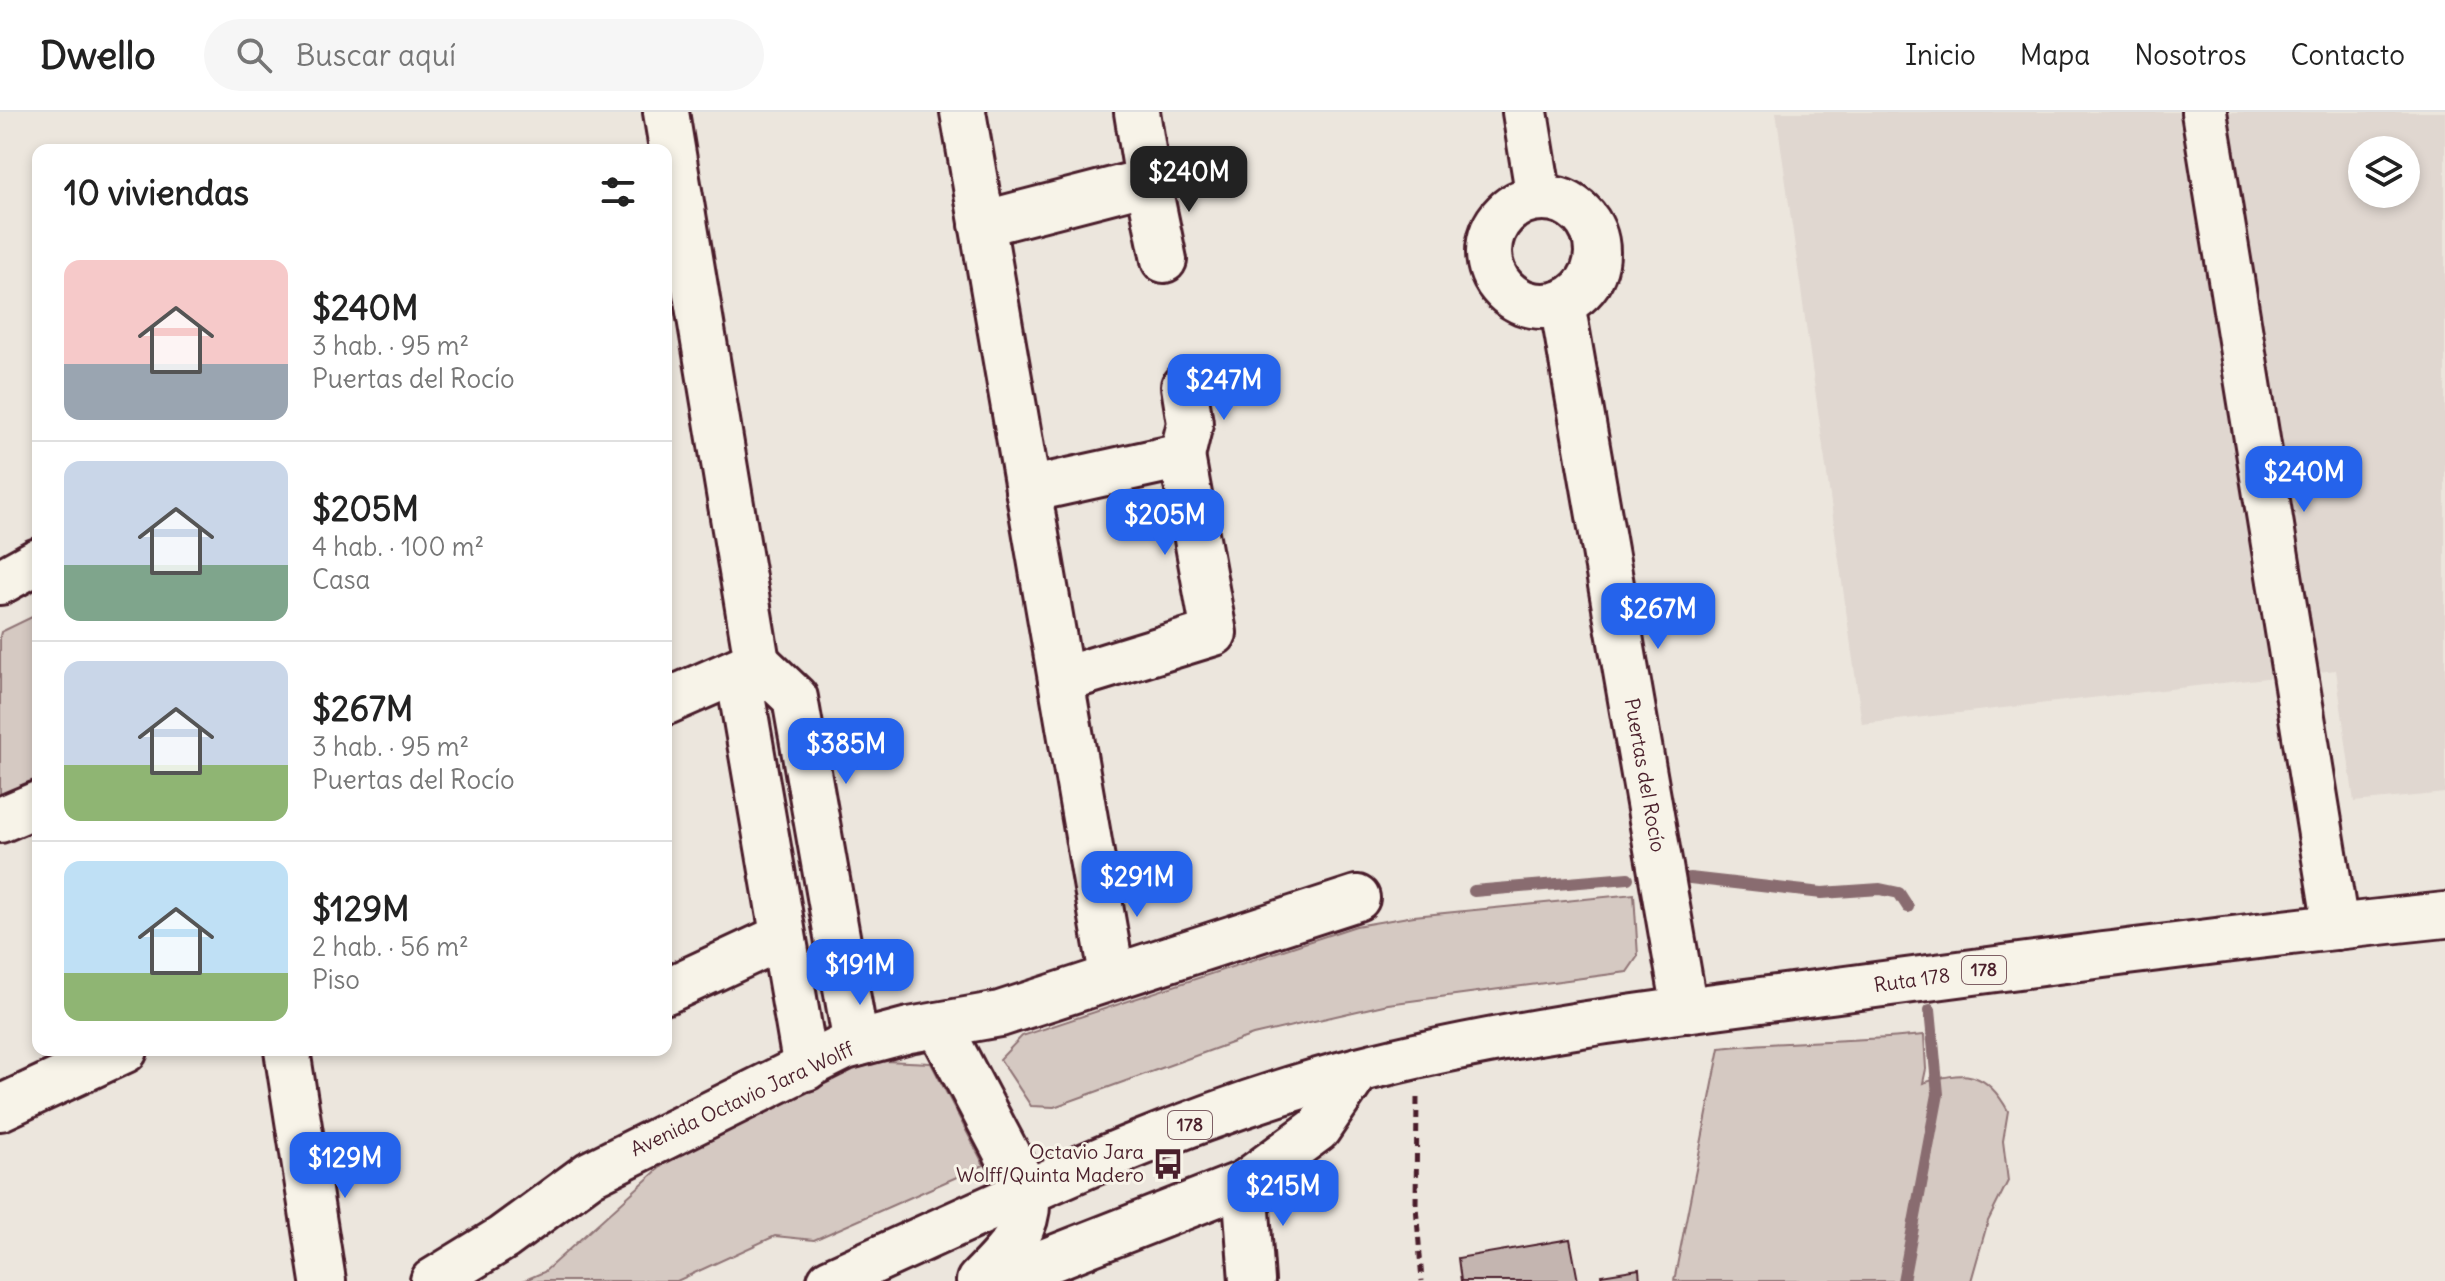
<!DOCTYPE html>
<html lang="es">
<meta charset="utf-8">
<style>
:root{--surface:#fff;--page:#f6f6f6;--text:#222;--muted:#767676;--line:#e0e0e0;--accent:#2563eb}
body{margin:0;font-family:Delius,sans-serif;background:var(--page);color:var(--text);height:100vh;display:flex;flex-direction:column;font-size:30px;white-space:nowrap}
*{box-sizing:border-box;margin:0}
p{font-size:26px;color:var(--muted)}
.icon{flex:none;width:44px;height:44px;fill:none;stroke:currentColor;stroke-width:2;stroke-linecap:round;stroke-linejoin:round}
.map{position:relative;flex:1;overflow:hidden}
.details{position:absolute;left:32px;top:32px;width:640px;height:912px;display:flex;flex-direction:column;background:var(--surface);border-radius:16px;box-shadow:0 4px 12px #0003}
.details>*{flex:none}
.controls{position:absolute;left:2348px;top:24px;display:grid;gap:16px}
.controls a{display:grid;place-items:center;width:72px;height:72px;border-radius:50%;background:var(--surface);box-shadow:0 4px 12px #0003;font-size:40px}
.price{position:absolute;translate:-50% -68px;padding:0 18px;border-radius:16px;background:var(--accent);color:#fff;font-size:26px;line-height:52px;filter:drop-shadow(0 2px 4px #0008)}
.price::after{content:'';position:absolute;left:50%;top:48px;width:24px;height:18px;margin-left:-12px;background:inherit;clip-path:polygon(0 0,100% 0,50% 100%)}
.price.active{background:#222;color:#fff}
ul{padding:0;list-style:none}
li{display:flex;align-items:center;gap:24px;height:200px;padding:0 32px}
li+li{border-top:2px solid var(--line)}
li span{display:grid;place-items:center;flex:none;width:224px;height:160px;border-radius:16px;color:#555}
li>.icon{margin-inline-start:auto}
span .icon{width:96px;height:96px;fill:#fffc;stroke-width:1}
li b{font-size:34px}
h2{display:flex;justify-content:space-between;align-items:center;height:96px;padding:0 32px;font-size:34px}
header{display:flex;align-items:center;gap:48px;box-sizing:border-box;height:112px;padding:0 40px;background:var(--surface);border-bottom:2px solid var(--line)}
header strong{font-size:38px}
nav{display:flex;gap:44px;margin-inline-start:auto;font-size:28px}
.search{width:560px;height:72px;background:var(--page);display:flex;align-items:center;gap:20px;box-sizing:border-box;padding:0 28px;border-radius:44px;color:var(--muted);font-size:30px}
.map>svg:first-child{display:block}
.built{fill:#e0d7d0;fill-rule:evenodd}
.green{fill:#d5c9c2;stroke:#907476;stroke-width:2}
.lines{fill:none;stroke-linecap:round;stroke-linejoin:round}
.stream{stroke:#896c6f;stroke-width:12}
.building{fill:#c4b5b0;stroke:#4a1f2b;stroke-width:2}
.minor-casing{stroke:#4a1f2b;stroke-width:50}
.major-casing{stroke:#4a1f2b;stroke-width:50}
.path{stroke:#4a1f2b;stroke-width:5;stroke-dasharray:8 6;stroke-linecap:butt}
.minor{stroke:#f7f3e8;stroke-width:44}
.major{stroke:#f7f3e8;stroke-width:44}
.labels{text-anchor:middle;stroke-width:6;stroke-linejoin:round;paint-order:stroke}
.shield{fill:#f7f3e8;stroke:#7e5f64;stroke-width:2}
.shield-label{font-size:18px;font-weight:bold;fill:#4a1f2b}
.street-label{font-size:20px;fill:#4a1f2b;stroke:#f7f3e8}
.poi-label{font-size:20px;fill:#4a1f2b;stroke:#f7f3e8;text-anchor:end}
</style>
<header>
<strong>Dwello</strong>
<div class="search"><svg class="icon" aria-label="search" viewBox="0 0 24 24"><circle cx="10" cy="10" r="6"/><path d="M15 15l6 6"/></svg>Buscar aquí</div>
<nav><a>Inicio</a><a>Mapa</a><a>Nosotros</a><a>Contacto</a></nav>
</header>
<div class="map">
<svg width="2445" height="1169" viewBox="0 0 2445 1169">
<rect width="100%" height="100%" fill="#ece6dd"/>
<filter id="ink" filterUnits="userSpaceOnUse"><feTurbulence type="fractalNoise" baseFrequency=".0125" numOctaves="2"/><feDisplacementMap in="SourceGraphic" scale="16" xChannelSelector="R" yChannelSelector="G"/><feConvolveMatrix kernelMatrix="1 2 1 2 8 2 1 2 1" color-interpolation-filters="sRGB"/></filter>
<g filter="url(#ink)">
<path class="built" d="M1776,0H2445V681L2354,690L2336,558L1862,612ZM2362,38H2406V82H2362Z"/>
<g class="green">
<path d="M38,502V669L0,685V524L1,520Z"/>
<path d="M1634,782L1638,844L1627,860L1388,892L1253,923L1054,995L1031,994L1000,947L1022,924L1356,814L1414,804Z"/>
<path d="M1924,923L1926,957L1923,971C1964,958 1986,958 2008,999L2003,1029L2008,1069L1988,1109L1971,1169H1674L1720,936C1788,928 1856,930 1924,923Z"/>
<path d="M861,948L931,951L984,1053L814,1128L775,1124L677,1169H523L544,1160L684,1034Z"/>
</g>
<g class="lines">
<g class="stream">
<path d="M1690,766L1822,781L1880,777L1899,781L1908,795"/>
<path d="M1474,779L1628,766"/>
<path d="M1903,1169L1938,982L1930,898"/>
</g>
</g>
<g class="building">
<path d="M1570,1127L1578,1169H1461L1458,1146Z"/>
<path d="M1639,1157L1640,1169H1602L1601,1163Z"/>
</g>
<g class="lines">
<defs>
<g id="minor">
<path d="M666,0L757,550L742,584L806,956"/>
<path d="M963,0L1112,863"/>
<path d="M1525,0L1539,86"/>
<path d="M2204,0L2336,815"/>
<path d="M1148,69L1164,148"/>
<circle cx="1543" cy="140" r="54"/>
<path d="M982,112L1148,69L1137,0"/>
<path d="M1562,191L1685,898"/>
<path d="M1182,344L1190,311L1184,274"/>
<path d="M1028,378L1182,344L1214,521L1061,568"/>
<path d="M0,470L38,449"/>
<path d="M757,550L795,586L856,932"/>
<path d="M666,590L757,550"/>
<path d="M0,708L38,692"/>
<path d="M666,879L782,825"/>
<path d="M287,938L323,1169"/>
<path d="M0,996L125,938"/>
<path d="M433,1169L503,1126L590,1062L845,935L909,918L1000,902L1357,786"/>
<path d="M995,1169L1245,1071L1252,1169"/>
</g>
<g id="major">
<path d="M939,913L1027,1080C1031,1120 1005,1142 979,1169"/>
<path d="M1245,1071L1318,1017L1358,958"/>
<path d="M830,1169C1003,1091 1174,1006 1358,958C1515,917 1678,899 1838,878C2040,851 2242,824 2445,803"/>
</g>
</defs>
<use href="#minor" class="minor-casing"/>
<use href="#major" class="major-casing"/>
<path class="path" d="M1417,986L1416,1094L1422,1169"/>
<use href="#minor" class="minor"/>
<use href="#major" class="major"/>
</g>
</g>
<defs>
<symbol id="bus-bare" viewBox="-9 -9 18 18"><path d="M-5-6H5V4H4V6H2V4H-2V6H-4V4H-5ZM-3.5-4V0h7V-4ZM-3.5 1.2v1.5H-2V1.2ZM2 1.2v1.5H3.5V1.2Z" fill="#4a1f2b" stroke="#f7f3e8" stroke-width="2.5" paint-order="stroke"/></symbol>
</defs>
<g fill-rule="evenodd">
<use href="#bus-bare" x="1146" y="1030" width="44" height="44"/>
</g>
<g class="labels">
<g class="shield">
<rect x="1962" y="844" width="44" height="28" rx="6"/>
<rect x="1168" y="999" width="44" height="28" rx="6"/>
</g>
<g class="shield-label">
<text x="1984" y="864">178</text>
<text x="1190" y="1019">178</text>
</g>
<g class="street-label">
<text transform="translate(1645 663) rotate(80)" y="7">Puertas del Rocío</text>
<text transform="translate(1912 868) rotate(-8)" y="7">Ruta 178</text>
<text transform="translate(742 987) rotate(-25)" y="7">Avenida Octavio Jara Wolff</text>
</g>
<g class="poi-label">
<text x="1144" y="1047">Octavio Jara<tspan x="1144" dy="23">Wolff/Quinta Madero</tspan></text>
</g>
</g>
</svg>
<div class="controls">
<a><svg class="icon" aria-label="layers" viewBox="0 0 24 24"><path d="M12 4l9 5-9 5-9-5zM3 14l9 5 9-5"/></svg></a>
</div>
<b class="price active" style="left:1189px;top:102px">$240M</b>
<b class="price" style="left:1224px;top:310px">$247M</b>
<b class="price" style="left:2304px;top:402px">$240M</b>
<b class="price" style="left:1165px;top:445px">$205M</b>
<b class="price" style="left:1658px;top:539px">$267M</b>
<b class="price" style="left:846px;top:674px">$385M</b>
<b class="price" style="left:1137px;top:807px">$291M</b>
<b class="price" style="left:860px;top:895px">$191M</b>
<b class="price" style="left:345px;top:1088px">$129M</b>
<b class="price" style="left:1283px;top:1116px">$215M</b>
<section class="details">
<h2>10 viviendas<svg class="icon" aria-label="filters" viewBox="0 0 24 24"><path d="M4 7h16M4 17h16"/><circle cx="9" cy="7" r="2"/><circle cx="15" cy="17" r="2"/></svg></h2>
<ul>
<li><span style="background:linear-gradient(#f6c9c9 65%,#9aa5b1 0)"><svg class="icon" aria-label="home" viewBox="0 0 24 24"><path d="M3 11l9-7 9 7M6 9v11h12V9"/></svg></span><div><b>$240M</b><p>3 hab. · 95 m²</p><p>Puertas del Rocío</p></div></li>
<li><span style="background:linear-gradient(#c9d6e8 65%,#7fa58c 0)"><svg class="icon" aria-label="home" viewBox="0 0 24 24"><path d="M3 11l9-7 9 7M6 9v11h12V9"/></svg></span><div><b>$205M</b><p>4 hab. · 100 m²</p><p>Casa</p></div></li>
<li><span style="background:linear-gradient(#c9d6e8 65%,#8fb573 0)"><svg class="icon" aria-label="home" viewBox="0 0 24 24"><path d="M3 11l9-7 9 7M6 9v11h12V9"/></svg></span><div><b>$267M</b><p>3 hab. · 95 m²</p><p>Puertas del Rocío</p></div></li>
<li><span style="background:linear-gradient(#bfe0f5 70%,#8fb573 0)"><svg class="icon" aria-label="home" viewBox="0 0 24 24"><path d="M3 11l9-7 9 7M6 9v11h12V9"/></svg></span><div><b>$129M</b><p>2 hab. · 56 m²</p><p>Piso</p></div></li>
</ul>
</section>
</div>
